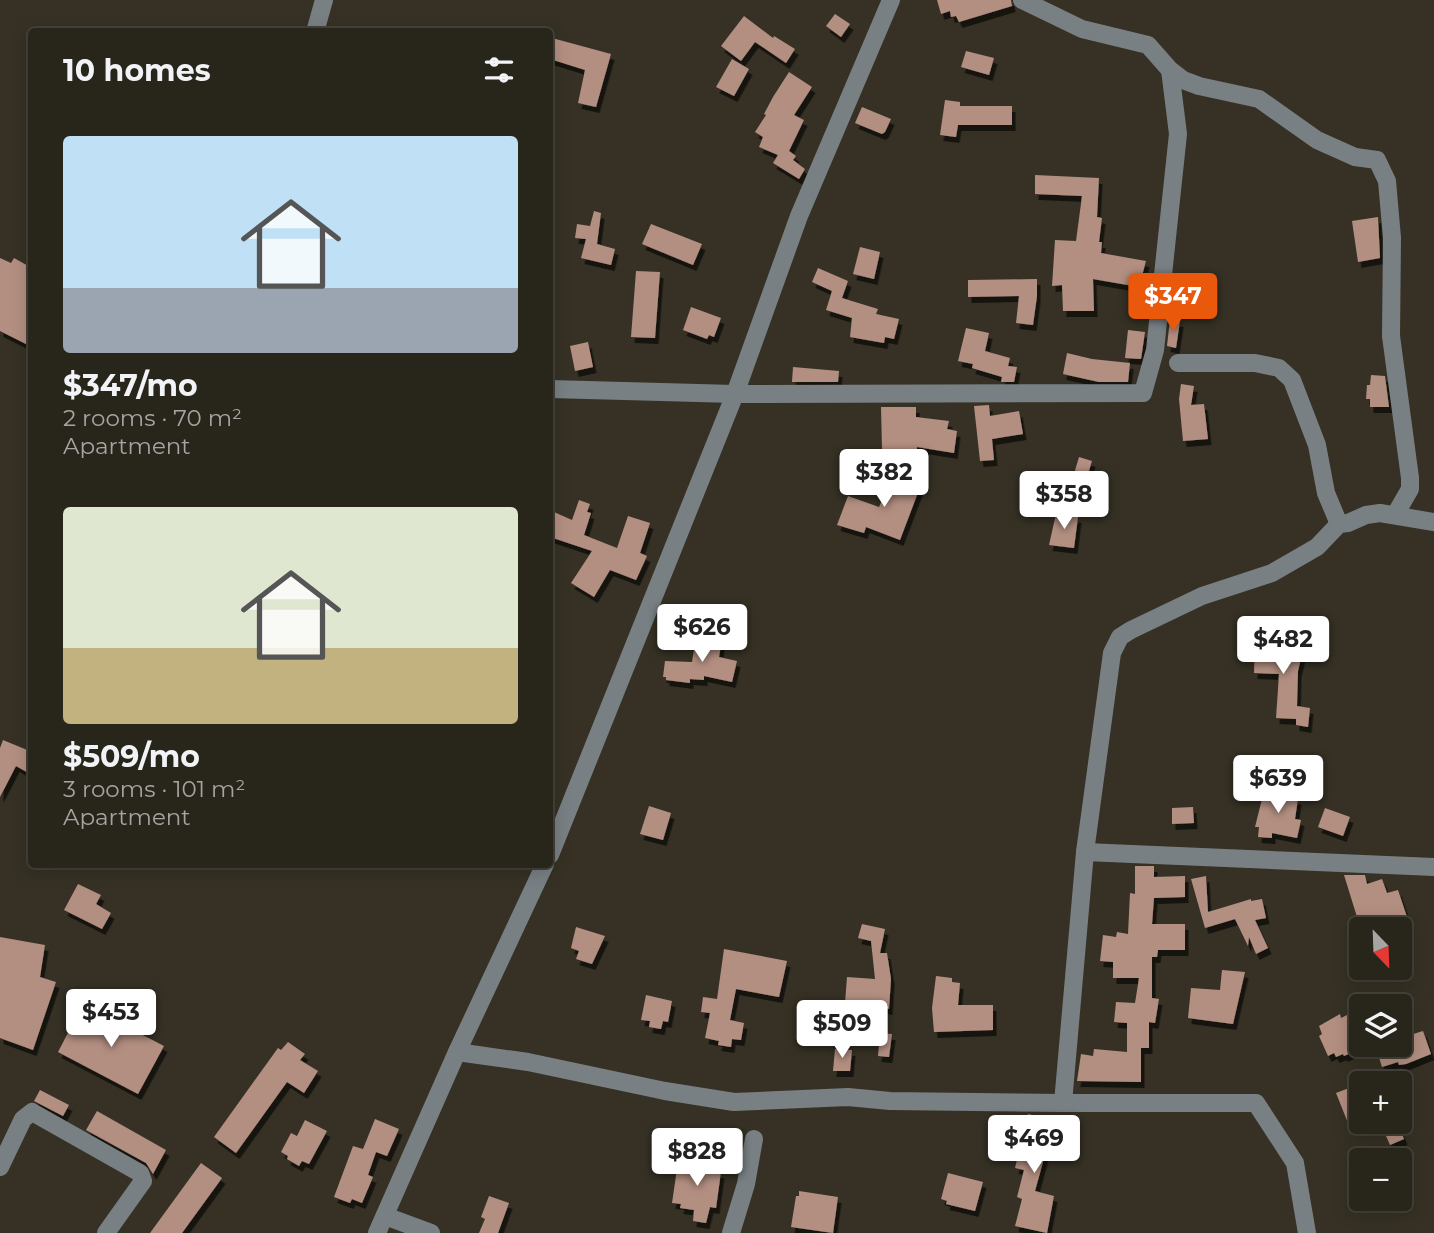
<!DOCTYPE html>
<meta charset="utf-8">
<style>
:root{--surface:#28251b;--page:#302d24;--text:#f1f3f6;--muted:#a5a5a3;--line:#44423a;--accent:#ea580c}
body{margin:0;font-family:Montserrat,sans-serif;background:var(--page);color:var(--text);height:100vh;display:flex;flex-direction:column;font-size:26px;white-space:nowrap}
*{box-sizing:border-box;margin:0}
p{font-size:23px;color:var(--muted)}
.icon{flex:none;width:38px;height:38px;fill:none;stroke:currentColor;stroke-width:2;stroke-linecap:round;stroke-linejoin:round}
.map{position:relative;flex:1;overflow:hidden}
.panel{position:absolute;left:28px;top:28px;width:525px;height:840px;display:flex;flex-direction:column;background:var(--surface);border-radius:7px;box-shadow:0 4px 18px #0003,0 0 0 2px var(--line)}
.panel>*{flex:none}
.needle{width:46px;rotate:157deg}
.fabs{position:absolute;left:1349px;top:917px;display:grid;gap:14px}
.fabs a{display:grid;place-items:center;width:63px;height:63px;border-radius:7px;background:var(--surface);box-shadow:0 4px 18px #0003,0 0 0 2px var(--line);font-size:35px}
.price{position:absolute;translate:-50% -60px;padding:0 16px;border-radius:7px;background:#fff;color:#222;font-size:23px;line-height:46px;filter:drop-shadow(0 2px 4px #0008)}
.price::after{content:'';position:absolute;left:50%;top:42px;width:21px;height:16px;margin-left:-10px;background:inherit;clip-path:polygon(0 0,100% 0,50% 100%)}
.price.current{background:var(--accent);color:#fff}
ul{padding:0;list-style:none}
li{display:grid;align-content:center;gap:14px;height:371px;padding:0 35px}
li span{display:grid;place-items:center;height:217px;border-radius:7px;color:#555}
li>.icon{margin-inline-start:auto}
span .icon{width:126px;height:126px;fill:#fffc;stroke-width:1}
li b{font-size:30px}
h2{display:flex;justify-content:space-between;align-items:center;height:84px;padding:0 35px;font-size:30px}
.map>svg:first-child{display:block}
.building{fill:#b38f81;filter:url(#shadow)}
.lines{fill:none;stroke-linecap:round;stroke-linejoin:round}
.minor{stroke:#798084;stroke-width:18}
</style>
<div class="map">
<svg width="1434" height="1233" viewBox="0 0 1434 1233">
<defs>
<filter id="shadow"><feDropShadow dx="3.5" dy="6" stdDeviation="0" flood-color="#0009"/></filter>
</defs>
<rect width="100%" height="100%" fill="#363124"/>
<g class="building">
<path d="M937,0H1011L1012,6L959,22L956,16L951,17L950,11L941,14Z"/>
<path d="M835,14L850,24L841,37L826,26Z"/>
<path d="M744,16L773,38L774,36L795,49L786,63L755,42L741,61L721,46Z"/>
<path d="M552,38L611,54L596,107L578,103L585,70L550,59Z"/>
<path d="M966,51L994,58L989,75L961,67Z"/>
<path d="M732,59L749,69L734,96L716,87Z"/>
<path d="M789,72L812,87L794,115L804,120L789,151L796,156L793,160L805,169L799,179L773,163L778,155L759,147L763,137L755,132L766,115L764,114L773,97Z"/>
<path d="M945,100L960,102V106H1012V125H958L956,137L940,135Z"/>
<path d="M862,107L891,119L885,132L882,134L855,123Z"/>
<path d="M1035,175L1099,178L1097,217L1102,218L1099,242H1102L1101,253L1146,261L1139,287L1093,279L1094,311H1063L1062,285L1052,286L1055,240L1076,241L1082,196L1035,194Z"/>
<path d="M594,211L601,213L597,244L615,249L611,265L581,258L586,239L575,238L577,224L590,226Z"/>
<path d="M1378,217L1380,258L1358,262L1352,221Z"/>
<path d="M651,224L702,244L693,265L642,244Z"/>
<path d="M860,247L880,252L874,279L853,274Z"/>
<path d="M0,258L11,263L14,258L32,268V338L28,345L0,331Z"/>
<path d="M818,268L848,281L842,298L878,309L876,314L899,319L894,339L885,337L884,343L850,337L852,318L826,310L832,291L812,282Z"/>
<path d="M636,271L660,272L655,338L631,337Z"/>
<path d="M1037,279V296L1033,325L1016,323L1019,296L968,297V280Z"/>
<path d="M691,307L721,318L714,337L709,335L707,339L683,330Z"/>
<path d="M1170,319L1180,321L1176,348L1167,346Z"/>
<path d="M966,328L989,333L985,351L1010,358L1008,366L1017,367L1014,382H1001L1002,377L972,368L973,364L958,361Z"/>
<path d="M1128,330L1145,332L1141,359L1125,358Z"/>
<path d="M588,342L593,367L575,371L570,346Z"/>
<path d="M1067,353L1092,359L1130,363L1128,382H1099L1063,374Z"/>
<path d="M793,367L839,371L838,382H792Z"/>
<path d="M1371,375L1385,376L1389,407H1370V399H1366L1367,385H1370Z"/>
<path d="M1181,384L1194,386L1191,405L1204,404L1208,439L1183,441L1179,399Z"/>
<path d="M989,405L990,416L1019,411L1023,434L992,439L994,460L980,461L974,406Z"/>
<path d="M881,407H916V417L949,421L947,429L957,431L954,453L917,447V456H900L901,452H895V449H882Z"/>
<path d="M1079,457L1092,461L1084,487L1071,484Z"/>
<path d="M894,471L922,482L900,540L866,527L864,533L837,525L848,496L879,507Z"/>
<path d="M579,500L590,504L587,512L591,513L584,535L617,548L628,516L650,523L640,553L647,556L636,580L610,570L594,597L571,583L592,551L550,537V522L554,512L572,520Z"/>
<path d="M1056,514L1078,517L1074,548L1049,545Z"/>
<path d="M696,637L722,640L719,657L737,661L732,682L704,676V680L690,679V683L666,680V677H663L665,661L692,662Z"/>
<path d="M1255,639L1275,640L1304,646L1298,671L1297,706L1310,708L1308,727L1296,725V719L1276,718L1279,674L1254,673Z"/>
<path d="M3,740L32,752V775L16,766L0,797V748Z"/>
<path d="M1265,787L1298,799L1295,819L1301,820L1297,838L1272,833V838L1258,837L1259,827H1255Z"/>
<path d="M649,806L671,813L663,840L640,834Z"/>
<path d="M1193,807L1194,823L1172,824V808Z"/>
<path d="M1325,808L1350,817L1343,836L1318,827Z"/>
<path d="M1135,866H1154V877L1185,876V897L1154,898L1152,924H1185V950H1158L1157,957H1152V998L1159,999L1155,1023L1149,1022V1048H1141V1082L1077,1081L1081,1054L1093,1056L1094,1049L1127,1052V1023L1114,1022L1116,1002L1135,1003L1139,978H1113V962L1100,961L1103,935L1116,937L1117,932L1128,934L1130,893L1135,894Z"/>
<path d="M1344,875H1365L1367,884L1382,879L1387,893L1398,890L1407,917L1355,931L1351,919L1357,917Z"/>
<path d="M1206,876L1208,912L1251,899V901L1262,899L1266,918L1255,920L1268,948L1256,954L1249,937L1248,946L1235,919L1205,928L1191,879Z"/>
<path d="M78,884L101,895L96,904L111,913L102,929L64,910Z"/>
<path d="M862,924L885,929L880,953H887L891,979L889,1009L884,1008L882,1028L869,1027L870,1008L845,1003L847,977L875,979L871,941L858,938Z"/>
<path d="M576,927L605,936L592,964L576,959L579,951L571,948Z"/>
<path d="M0,937L45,945L40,977L56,982L33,1050L0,1038Z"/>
<path d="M724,949L787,961L779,997L736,989L730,1020L744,1023L741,1040L732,1039L731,1047L718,1045L719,1041L705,1038L710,1013L701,1012L703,997L717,999Z"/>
<path d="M1222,970L1245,972L1233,1024L1188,1018L1191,988L1220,990Z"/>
<path d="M936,976L952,978V982L960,983L958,1005H993V1030L934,1032L932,1008Z"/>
<path d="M646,995L672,1001L668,1022L663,1021L661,1029L649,1027L650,1021L641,1020Z"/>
<path d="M83,1004L164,1046L138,1094L58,1052Z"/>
<path d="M1340,1014L1341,1018L1347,1015L1349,1020L1352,1019L1354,1024L1355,1023L1362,1037V1048L1344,1056L1343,1054L1336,1057L1334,1053L1328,1056L1319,1036L1322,1034L1319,1026Z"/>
<path d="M1423,1031L1431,1054L1406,1064L1399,1065L1398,1062L1382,1067L1375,1045H1400V1038Z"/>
<path d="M880,1033L892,1034L889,1057L878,1056Z"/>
<path d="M288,1042L305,1054L300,1060L318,1071L304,1093L287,1082L236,1153L214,1137L278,1048L281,1050Z"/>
<path d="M835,1049L852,1050L850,1071H833Z"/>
<path d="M1362,1083V1123L1350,1128L1336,1093Z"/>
<path d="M40,1090L69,1105L63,1116L34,1101Z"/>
<path d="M97,1111L166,1150L153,1174L146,1163L86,1130Z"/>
<path d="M1028,1114L1054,1120L1048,1152L1046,1151L1035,1191L1054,1196L1047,1233L1015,1226L1022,1199L1017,1197L1024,1170L1015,1168Z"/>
<path d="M375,1119L399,1129L387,1156L376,1152L368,1175L373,1177L362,1203L352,1199L350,1203L334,1197L353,1146L363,1149Z"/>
<path d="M305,1120L327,1131L309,1164L302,1161L299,1166L287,1159L288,1156L281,1152L291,1133L297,1136Z"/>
<path d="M1380,1122H1397L1404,1139L1390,1145Z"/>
<path d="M689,1158L711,1162V1166L717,1167L716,1172H721L716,1208L710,1207L706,1223L693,1221L694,1210L680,1208L681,1204L672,1203L678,1162L689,1163Z"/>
<path d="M201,1163L222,1178L182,1233H150Z"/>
<path d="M948,1173L983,1182L975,1211L946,1204L947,1201L941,1199Z"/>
<path d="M799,1191L838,1197L833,1233L791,1227L796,1196H799Z"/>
<path d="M489,1196L509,1203L498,1233H479L485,1219L481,1217Z"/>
</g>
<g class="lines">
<g class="minor">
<path d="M1022,0L1082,29L1148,45L1170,70L1183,80L1199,86L1259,99L1317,140L1355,157L1377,160L1387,181L1392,238L1391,336L1410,478V489L1395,515"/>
<path d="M315,32L324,0"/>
<path d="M1178,363H1255L1279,368L1292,380L1317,445L1326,493L1339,524"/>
<path d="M550,389L735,394L1143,393L1155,350L1178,134L1170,70"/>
<path d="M1085,852L1434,867"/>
<path d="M550,855L735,394L799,216L891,0"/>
<path d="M457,1052L528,1062L665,1091L734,1102L848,1097L890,1101L1063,1103L1085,852L1112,653L1120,637L1131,630L1202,596L1272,573L1317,547L1339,524L1348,523L1366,515L1380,513L1434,522"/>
<path d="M1063,1103H1256L1295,1163L1307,1233"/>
<path d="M0,1167L23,1119L32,1112L140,1173L143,1181L106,1233"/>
<path d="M385,1216L431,1233"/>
<path d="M377,1233L457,1052L545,864"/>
<path d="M731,1233L746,1184L754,1139"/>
</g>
</g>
</svg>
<div class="fabs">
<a><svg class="needle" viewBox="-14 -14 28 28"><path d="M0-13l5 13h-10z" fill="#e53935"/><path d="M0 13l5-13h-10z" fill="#a5a5a3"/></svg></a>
<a><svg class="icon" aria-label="layers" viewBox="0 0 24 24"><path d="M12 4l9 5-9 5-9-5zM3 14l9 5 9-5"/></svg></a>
<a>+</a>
<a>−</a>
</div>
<b class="price current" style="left:1173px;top:333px">$347</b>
<b class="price" style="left:884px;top:509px">$382</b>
<b class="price" style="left:1064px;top:531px">$358</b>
<b class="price" style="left:702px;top:664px">$626</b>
<b class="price" style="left:1283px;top:676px">$482</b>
<b class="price" style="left:1278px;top:815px">$639</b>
<b class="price" style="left:111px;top:1049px">$453</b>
<b class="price" style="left:842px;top:1060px">$509</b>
<b class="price" style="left:1034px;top:1175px">$469</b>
<b class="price" style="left:697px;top:1188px">$828</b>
<section class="panel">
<h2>10 homes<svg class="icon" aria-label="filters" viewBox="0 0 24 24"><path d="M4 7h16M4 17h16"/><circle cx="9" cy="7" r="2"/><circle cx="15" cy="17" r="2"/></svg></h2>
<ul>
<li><span style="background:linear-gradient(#bfe0f5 70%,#9aa5b1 0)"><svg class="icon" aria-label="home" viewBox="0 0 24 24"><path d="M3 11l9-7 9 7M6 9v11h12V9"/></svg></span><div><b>$347/mo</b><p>2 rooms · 70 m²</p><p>Apartment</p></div></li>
<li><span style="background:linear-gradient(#dfe7d0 65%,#c2b280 0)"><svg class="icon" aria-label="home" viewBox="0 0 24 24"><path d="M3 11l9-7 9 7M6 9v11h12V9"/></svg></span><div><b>$509/mo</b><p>3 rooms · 101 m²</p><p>Apartment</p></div></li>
</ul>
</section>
</div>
